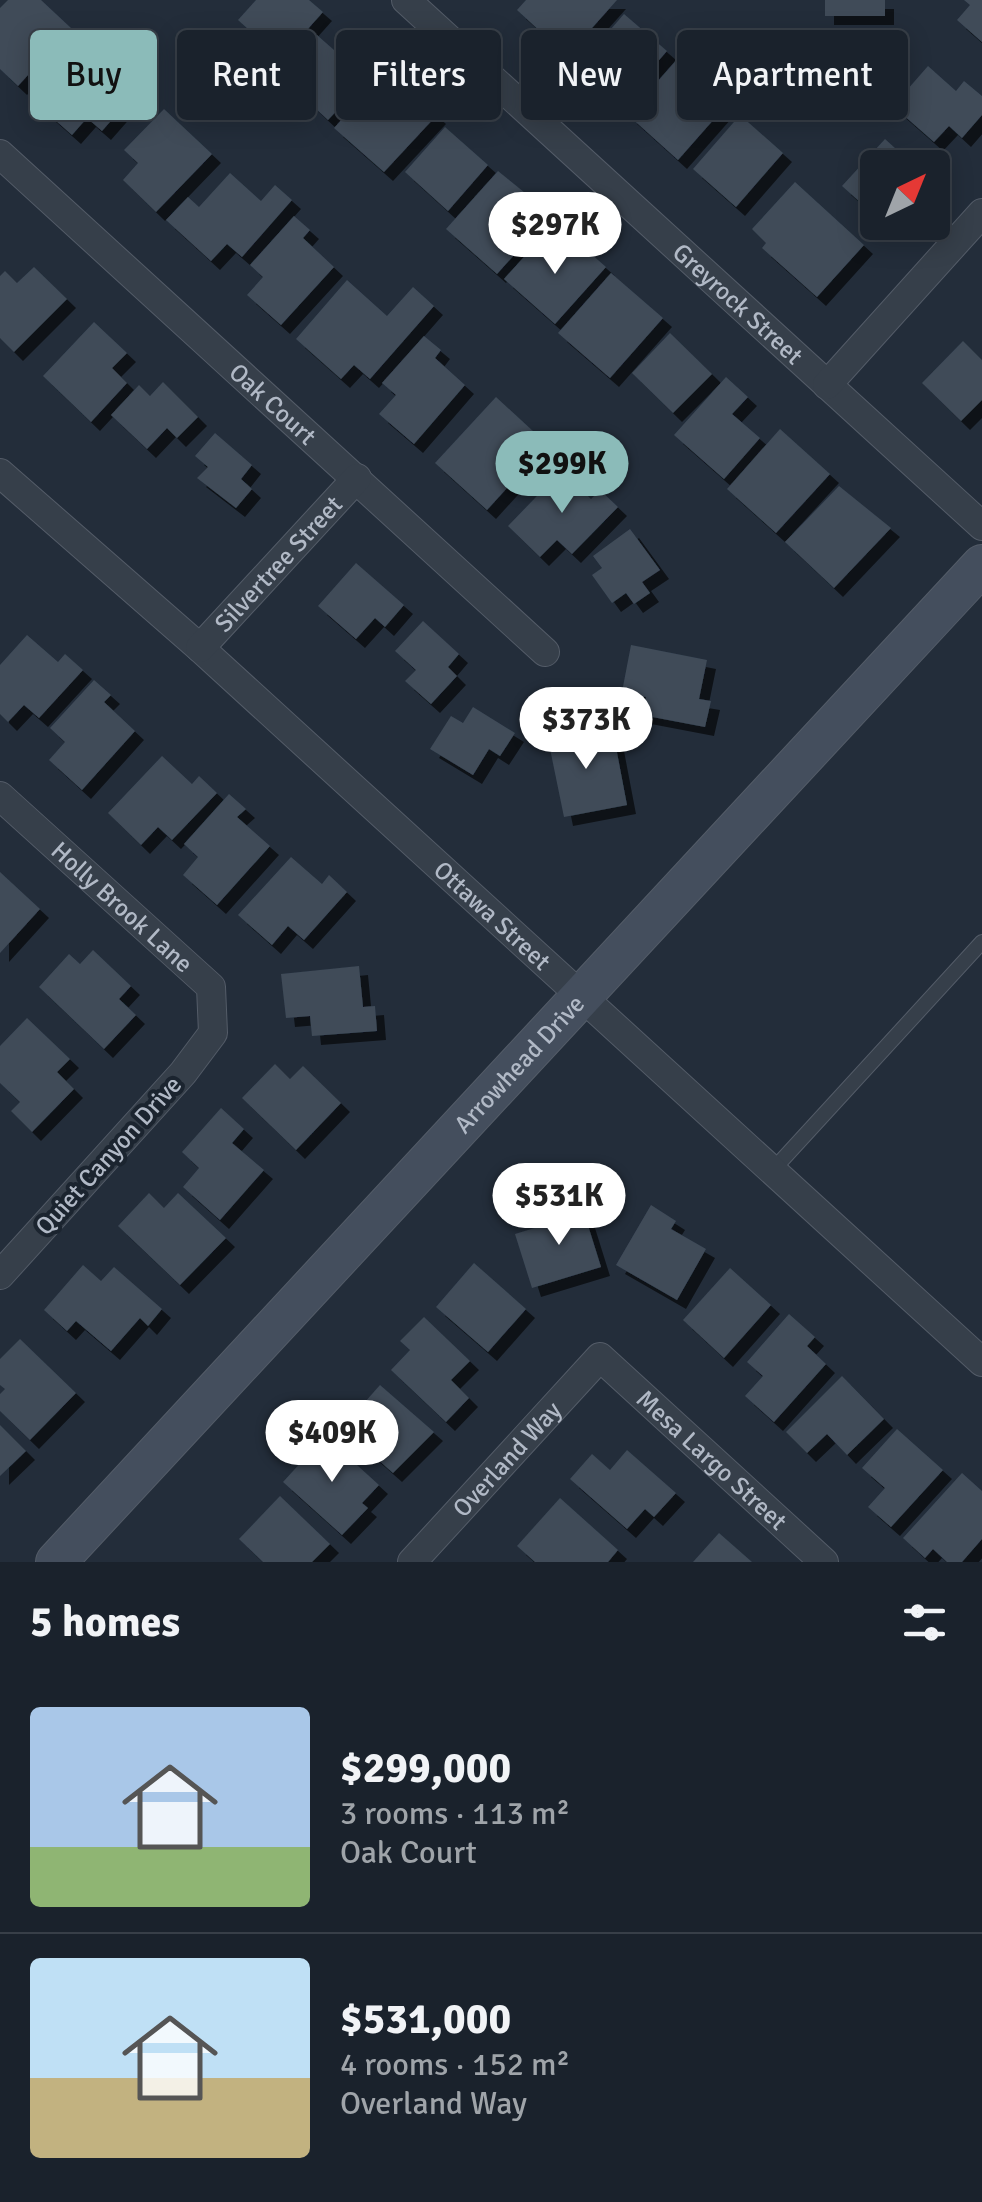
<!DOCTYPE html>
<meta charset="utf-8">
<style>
:root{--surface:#1a222c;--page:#232a34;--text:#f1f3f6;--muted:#9fa4a9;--line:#383f48;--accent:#8bbbb9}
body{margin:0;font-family:Signika,sans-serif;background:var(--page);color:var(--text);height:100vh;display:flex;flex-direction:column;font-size:38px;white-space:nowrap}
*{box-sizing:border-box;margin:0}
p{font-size:32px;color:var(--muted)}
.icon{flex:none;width:55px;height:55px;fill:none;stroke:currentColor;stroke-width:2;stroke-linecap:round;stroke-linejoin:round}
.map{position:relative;height:1562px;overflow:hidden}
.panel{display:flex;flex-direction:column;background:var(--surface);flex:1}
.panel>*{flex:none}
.banner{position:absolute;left:30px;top:30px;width:922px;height:90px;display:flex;gap:20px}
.needle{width:65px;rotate:43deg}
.tools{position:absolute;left:860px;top:150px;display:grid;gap:20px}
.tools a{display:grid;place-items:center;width:90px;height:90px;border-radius:10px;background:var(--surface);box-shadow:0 5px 25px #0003,0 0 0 2px var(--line);font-size:50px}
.price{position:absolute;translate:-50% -85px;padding:0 22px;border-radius:35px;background:#fff;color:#222;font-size:32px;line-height:65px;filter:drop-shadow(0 2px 5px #0008)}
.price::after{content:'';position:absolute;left:50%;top:60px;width:30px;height:22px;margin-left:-15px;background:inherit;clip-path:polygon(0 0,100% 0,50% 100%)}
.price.active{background:var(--accent);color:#111}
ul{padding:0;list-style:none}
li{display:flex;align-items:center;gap:30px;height:250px;padding:0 30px}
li+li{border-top:2px solid var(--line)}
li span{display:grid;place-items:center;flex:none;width:280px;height:200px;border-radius:10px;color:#555}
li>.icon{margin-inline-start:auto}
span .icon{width:120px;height:120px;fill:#fffc;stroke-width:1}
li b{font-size:42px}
h2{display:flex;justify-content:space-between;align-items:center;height:120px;padding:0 30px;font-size:42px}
.tag{padding:0 35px;border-radius:10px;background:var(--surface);box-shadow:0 5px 25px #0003,0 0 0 2px var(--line);font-size:35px;line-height:90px}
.tag.active{background:var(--accent);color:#111}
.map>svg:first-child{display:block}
.building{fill:#3f4b59;filter:url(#shadow)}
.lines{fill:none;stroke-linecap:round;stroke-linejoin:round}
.service-casing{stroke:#545c68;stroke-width:16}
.minor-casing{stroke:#545c68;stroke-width:30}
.secondary-casing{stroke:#545c68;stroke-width:42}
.service{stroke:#363f4a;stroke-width:14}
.minor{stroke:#363f4a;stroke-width:28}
.secondary{stroke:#444e5d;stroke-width:40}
.labels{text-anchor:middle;stroke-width:8;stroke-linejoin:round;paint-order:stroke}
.street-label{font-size:25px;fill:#b1b9c6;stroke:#1b242f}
</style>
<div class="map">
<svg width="982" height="1562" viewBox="0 0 982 1562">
<defs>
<filter id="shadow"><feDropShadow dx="9" dy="9" stdDeviation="0" flood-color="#0009"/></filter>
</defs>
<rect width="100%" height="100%" fill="#232d3a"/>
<g class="building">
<path d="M8,0H41L71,28L18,86L0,69V8Z"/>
<path d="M256,0H309L323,12L281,59L238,20Z"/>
<path d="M526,0H617L567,56L517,10Z"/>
<rect x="825" y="0" width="60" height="16"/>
<path d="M964,0H982V42L957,20L970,5Z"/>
<path d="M624,14L667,51L621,104L578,67Z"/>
<path d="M349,34L381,63L328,120L303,97L290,110L267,90L317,35L334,50Z"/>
<path d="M97,38L146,81L102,131L87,118L72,135L38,105Z"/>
<path d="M680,56L730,101L678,160L628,115Z"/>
<path d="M928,66L956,91L964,81L982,96V115L962,138L949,126L934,142L893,106Z"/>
<path d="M387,70L437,115L384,172L334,128Z"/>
<path d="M164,109L212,154L156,212L123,180L138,163L124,150Z"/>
<path d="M740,115L783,153L736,207L693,169Z"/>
<path d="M445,127L488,165L448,211L405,172Z"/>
<path d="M885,139L917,168H878V218L842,186Z"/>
<path d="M498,171L551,214L497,274L446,229Z"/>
<path d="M230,173L261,201L275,185L292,200L242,257L227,244L211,261L166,220L188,197L199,207Z"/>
<path d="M795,182L864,245L817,297L762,248L766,243L752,229Z"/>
<path d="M294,216L310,230L303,238L334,267L281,325L247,295L263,277L250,265Z"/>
<path d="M541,238L560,255L574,239L606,267L555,324L504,279Z"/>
<path d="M34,267L67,299L14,352L0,338V276L5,271L17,283Z"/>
<path d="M611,273L663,318L610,378L558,333Z"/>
<path d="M347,280L387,316L413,287L434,306L370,379L354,365L341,379L296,339Z"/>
<path d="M94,322L127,353L112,368L127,383L91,422L43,376Z"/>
<path d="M670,333L712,374L673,413L632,373Z"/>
<path d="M424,336L441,350L435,358L465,385L414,444L379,414L396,395L382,383Z"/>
<path d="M963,341L982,360V400L961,421L922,383Z"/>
<path d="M726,377L748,397L732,414L760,438L724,479L674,435Z"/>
<path d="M163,382L198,417L177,438L167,428L147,449L111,415L139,385L150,396Z"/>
<path d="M496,397L547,444L487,510L435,463Z"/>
<path d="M780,429L830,474L776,533L727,489Z"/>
<path d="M215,433L252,465L241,479L252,489L236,508L197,478L208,467L195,456Z"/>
<path d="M562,470L591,499L600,490L618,507L572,554L557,540L540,557L508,526Z"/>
<path d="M839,486L891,528L834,588L785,542Z"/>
<path d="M630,529L660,570L642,582L650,593L634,604L626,593L612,603L592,575L602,568L593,556Z"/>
<path d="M356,563L404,605L385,627L375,618L356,639L318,606Z"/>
<path d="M423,621L459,654L448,667L457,676L431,704L405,681L416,670L395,651Z"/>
<path d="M27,635L58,662L65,654L83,670L39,718L24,705L8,722L0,714V665Z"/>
<path d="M631,645L707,660L699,699L711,701L705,727L642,715L646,697L622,692Z"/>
<path d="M94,680L111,695L104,702L135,731L82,790L49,760L65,742L50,728Z"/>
<path d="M473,707L515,733L500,756L489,749L473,775L430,749L451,716L463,723Z"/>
<path d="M591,726L595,746L615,742L627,805L564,817L547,734Z"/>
<path d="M162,756L192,784L199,776L217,793L172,840L158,827L141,845L108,813Z"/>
<path d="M229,794L246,809L237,817L270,846L217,905L183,875L198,857L184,844Z"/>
<path d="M291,857L322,884L329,875L347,892L304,940L288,926L272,945L238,915Z"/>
<path d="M0,872L40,909L0,953Z"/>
<path d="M93,950L131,986L119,999L136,1015L104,1049L39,987L69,954L80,964Z"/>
<path d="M359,966L363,1007L375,1006L377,1031L312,1036L310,1016L286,1018L281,974Z"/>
<path d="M27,1018L70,1059L57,1072L74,1089L32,1132L11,1111L20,1102L0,1083V1046Z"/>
<path d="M275,1064L290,1079L303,1066L341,1103L296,1150L242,1098Z"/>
<path d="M221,1108L244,1129L232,1143L264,1170L220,1220L183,1187L199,1168L182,1152Z"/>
<path d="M149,1193L164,1208L178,1193L226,1238L180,1285L118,1226Z"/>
<path d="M581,1203L601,1267L532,1288L515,1234L554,1222L551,1212Z"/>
<path d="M651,1205L676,1221L671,1229L706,1249L677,1300L616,1265Z"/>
<path d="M474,1263L526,1309L488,1352L436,1307Z"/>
<path d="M83,1265L101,1281L114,1267L162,1309L148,1326L140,1318L111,1351L76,1321L67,1331L44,1310Z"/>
<path d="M730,1268L771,1305L724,1358L683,1320Z"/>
<path d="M789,1314L815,1337L807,1346L826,1364L774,1422L745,1396L763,1376L747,1362Z"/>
<path d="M424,1317L470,1361L451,1380L469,1398L446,1422L391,1370L410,1350L400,1341Z"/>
<path d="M20,1339L76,1393L30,1440L0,1411V1394L5,1389L0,1385V1359Z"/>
<path d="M842,1376L884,1419L847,1455L827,1434L807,1453L786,1432Z"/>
<path d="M380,1385L434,1432L393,1473L342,1428Z"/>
<path d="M0,1425L26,1451L0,1476Z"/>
<path d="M897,1429L943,1470L891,1527L868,1507L885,1488L862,1468Z"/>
<path d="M325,1436L379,1485L362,1503L368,1508L342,1535L283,1482Z"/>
<path d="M627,1450L676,1493L654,1517L645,1509L627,1529L570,1479L592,1454L610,1470Z"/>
<path d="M962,1473L982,1491V1539L962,1562H947L933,1549L925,1558L903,1538Z"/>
<path d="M280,1496L330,1544L312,1562H263L239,1539Z"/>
<path d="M560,1498L618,1550L608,1562H535L517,1546Z"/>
<path d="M719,1533L752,1562H693Z"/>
</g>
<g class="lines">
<defs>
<path id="service" d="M772,1171L982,942"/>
<g id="minor">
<path id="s1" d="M406,0L982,526"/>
<path id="s2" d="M0,154L545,652"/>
<path d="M827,385L982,213"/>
<path id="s3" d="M0,473L200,648L982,1362"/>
<path id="s4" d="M200,648L357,478"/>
<path id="s5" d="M0,796L211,987L213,1033L183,1073L0,1275"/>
<path id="s6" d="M412,1562L600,1357L824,1562"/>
</g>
<g id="secondary">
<path id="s7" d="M56,1562L982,565"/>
</g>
</defs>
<use href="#service" class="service-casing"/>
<use href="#minor" class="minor-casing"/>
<use href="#secondary" class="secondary-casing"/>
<use href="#service" class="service"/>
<use href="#minor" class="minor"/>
<use href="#secondary" class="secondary"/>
</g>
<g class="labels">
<g class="street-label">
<text dy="9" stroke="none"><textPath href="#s1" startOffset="450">Greyrock Street</textPath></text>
<text dy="9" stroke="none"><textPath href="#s2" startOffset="370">Oak Court</textPath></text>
<text dy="9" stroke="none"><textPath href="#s4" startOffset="115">Silvertree Street</textPath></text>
<text dy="9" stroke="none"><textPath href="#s5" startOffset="165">Holly Brook Lane</textPath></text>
<text dy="9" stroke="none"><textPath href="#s3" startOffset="662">Ottawa Street</textPath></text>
<text dy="9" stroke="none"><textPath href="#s7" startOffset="680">Arrowhead Drive</textPath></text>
<text transform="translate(108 1155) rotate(-48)" y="9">Quiet Canyon Drive</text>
<text dy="9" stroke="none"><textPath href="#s6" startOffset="140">Overland Way</textPath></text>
<text dy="9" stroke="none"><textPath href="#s6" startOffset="430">Mesa Largo Street</textPath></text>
</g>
</g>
</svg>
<div class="tools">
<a><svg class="needle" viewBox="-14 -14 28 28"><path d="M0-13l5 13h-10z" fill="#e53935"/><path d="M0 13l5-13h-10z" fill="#9fa4a9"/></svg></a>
</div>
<b class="price" style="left:555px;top:277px">$297K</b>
<b class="price active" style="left:562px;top:516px">$299K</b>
<b class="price" style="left:586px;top:772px">$373K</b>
<b class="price" style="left:559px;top:1248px">$531K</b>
<b class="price" style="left:332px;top:1485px">$409K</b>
<div class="banner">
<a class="tag active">Buy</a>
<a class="tag">Rent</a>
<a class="tag">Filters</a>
<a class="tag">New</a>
<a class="tag">Apartment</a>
</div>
</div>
<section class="panel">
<h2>5 homes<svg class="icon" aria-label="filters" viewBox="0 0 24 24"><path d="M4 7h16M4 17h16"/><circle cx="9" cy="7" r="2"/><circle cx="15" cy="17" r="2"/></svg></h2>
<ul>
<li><span style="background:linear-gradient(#a9c7e8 70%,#8fb573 0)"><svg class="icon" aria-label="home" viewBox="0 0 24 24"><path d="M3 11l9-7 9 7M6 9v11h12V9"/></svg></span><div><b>$299,000</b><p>3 rooms · 113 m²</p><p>Oak Court</p></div></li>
<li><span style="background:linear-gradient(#bfe0f5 60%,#c2b280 0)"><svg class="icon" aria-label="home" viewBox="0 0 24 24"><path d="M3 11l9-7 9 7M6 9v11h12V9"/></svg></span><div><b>$531,000</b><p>4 rooms · 152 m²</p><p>Overland Way</p></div></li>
</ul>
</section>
